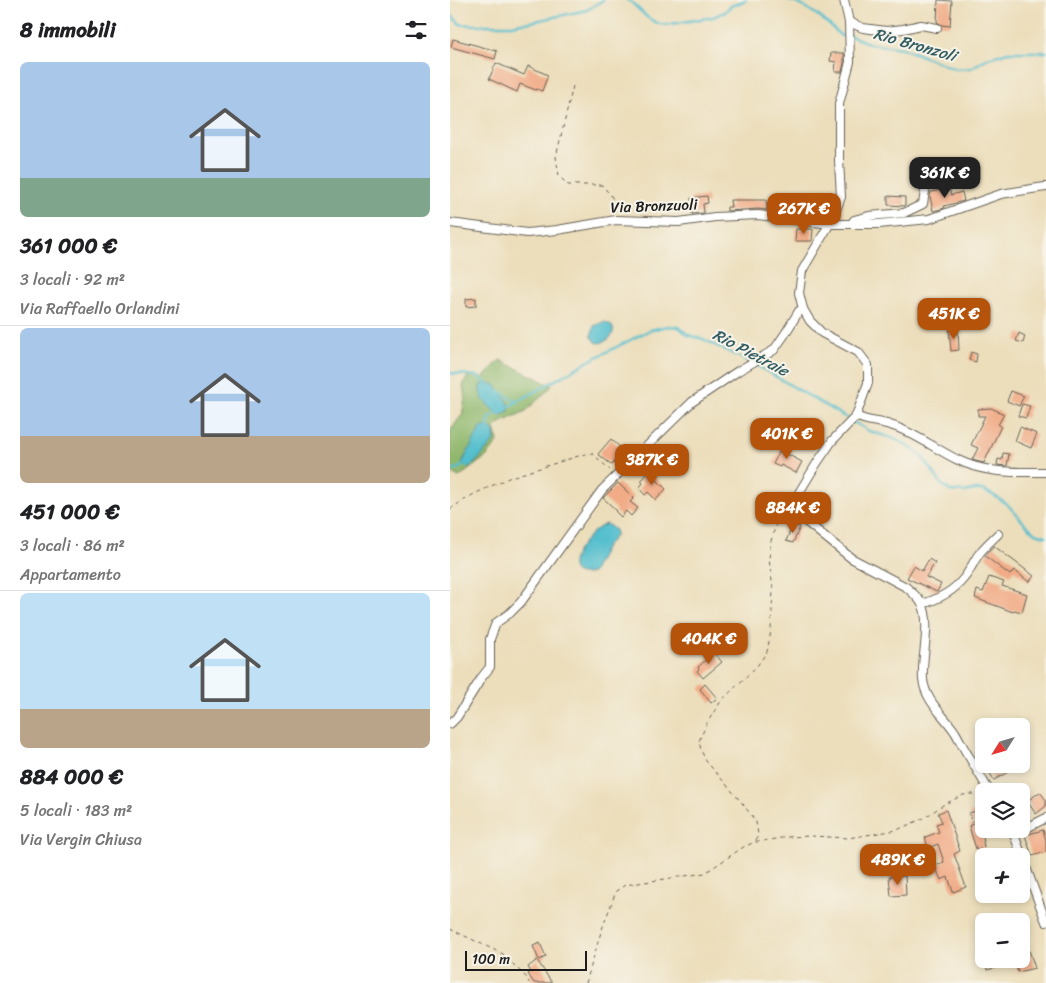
<!DOCTYPE html>
<html lang="it">
<meta charset="utf-8">
<style>
:root{--surface:#fff;--page:#f2f2f2;--text:#202124;--muted:#757577;--line:#e0e0e0;--accent:#b45309}
body{margin:0;font-family:Sriracha,sans-serif;background:var(--page);color:var(--text);height:100vh;display:flex;flex-direction:column;font-size:19px;white-space:nowrap}
*{box-sizing:border-box;margin:0}
p{font-size:16px;color:var(--muted)}
.icon{flex:none;width:28px;height:28px;fill:none;stroke:currentColor;stroke-width:2;stroke-linecap:round;stroke-linejoin:round}
.map{position:relative;flex:1;overflow:hidden}
.details{display:flex;flex-direction:column;background:var(--surface);width:450px}
.details>*{flex:none}
.needle{width:32px;rotate:233deg}
.buttons{position:absolute;left:525px;top:718px;display:grid;gap:10px}
.buttons a{display:grid;place-items:center;width:55px;height:55px;border-radius:8px;background:var(--surface);box-shadow:0 2px 8px #0003;font-size:25px}
.scale{position:absolute;left:15px;bottom:12px;width:122px;box-sizing:border-box;padding-left:5px;border:2px solid #1c1c1c;border-top:0;font-size:14px;line-height:18px;white-space:nowrap;color:#1c1c1c;-webkit-text-stroke:4px #f7f3e8;paint-order:stroke}
.price{position:absolute;translate:-50% -42px;padding:0 11px;border-radius:10px;background:var(--accent);color:#fff;font-size:16px;line-height:32px;filter:drop-shadow(0 1px 2px #0008)}
.price::after{content:'';position:absolute;left:50%;top:30px;width:15px;height:11px;margin-left:-8px;background:inherit;clip-path:polygon(0 0,100% 0,50% 100%)}
.price.active{background:#222;color:#fff}
ul{padding:0;list-style:none}
li{display:grid;align-content:center;gap:10px;height:265px;padding:0 20px}
li+li{border-top:1px solid var(--line)}
li span{display:grid;place-items:center;height:155px;border-radius:8px;color:#555}
li>.icon{margin-inline-start:auto}
span .icon{width:90px;height:90px;fill:#fffc;stroke-width:1}
li b{font-size:21px}
h2{display:flex;justify-content:space-between;align-items:center;height:60px;padding:0 20px;font-size:21px}
main{display:flex;flex:1;min-height:0}
.map>svg:first-child{display:block}
.forest{fill:#90b86d;stroke:#566a44}
.water{fill:#53becd;stroke:#386d74}
.lines{fill:none;stroke-linecap:round;stroke-linejoin:round}
.stream{stroke:#53becd;stroke-width:2.5}
.building{fill:#f1ac87}
.minor-casing{stroke:#656054;stroke-width:10}
.path{stroke:#656054;stroke-width:1;stroke-dasharray:4 4;stroke-linecap:butt}
.minor{stroke:#fff;stroke-width:8}
.labels{text-anchor:middle;stroke-width:4;stroke-linejoin:round;paint-order:stroke}
.street-label{font-size:15px;fill:#1c1c1c;stroke:#f7f3e8}
.water-label{font-size:16px;font-style:italic;fill:#325d63;stroke:#f7f3e8}
</style>
<main>
<section class="details">
<h2>8 immobili<svg class="icon" aria-label="filters" viewBox="0 0 24 24"><path d="M4 7h16M4 17h16"/><circle cx="9" cy="7" r="2"/><circle cx="15" cy="17" r="2"/></svg></h2>
<ul>
<li><span style="background:linear-gradient(#a9c7e8 75%,#7fa58c 0)"><svg class="icon" aria-label="home" viewBox="0 0 24 24"><path d="M3 11l9-7 9 7M6 9v11h12V9"/></svg></span><div><b>361 000 €</b><p>3 locali · 92 m²</p><p>Via Raffaello Orlandini</p></div></li>
<li><span style="background:linear-gradient(#a9c7e8 70%,#b9a48a 0)"><svg class="icon" aria-label="home" viewBox="0 0 24 24"><path d="M3 11l9-7 9 7M6 9v11h12V9"/></svg></span><div><b>451 000 €</b><p>3 locali · 86 m²</p><p>Appartamento</p></div></li>
<li><span style="background:linear-gradient(#bfe0f5 75%,#b9a48a 0)"><svg class="icon" aria-label="home" viewBox="0 0 24 24"><path d="M3 11l9-7 9 7M6 9v11h12V9"/></svg></span><div><b>884 000 €</b><p>5 locali · 183 m²</p><p>Via Vergin Chiusa</p></div></li>
</ul>
</section>
<div class="map">
<svg width="596" height="983" viewBox="0 0 596 983">
<rect width="100%" height="100%" fill="#f7f3e8"/>
<filter id="ink" filterUnits="userSpaceOnUse"><feTurbulence type="fractalNoise" baseFrequency=".02" numOctaves="2"/><feDisplacementMap in="SourceGraphic" scale="10" xChannelSelector="R" yChannelSelector="G"/><feConvolveMatrix kernelMatrix="1 2 1 2 8 2 1 2 1" color-interpolation-filters="sRGB"/></filter>
<filter id="wash" filterUnits="userSpaceOnUse"><feTurbulence type="fractalNoise" baseFrequency=".0096" numOctaves="4" result="noise"/><feDisplacementMap in="SourceGraphic" scale="20" xChannelSelector="R" yChannelSelector="G"/><feGaussianBlur stdDeviation="1.12" result="paint"/><feColorMatrix in="noise" values="0 0 0 0 0 0 0 0 0 0 0 0 0 0 0 0 0 1.4 0 .05"/><feComposite in="paint" operator="in"/></filter>
<g filter="url(#wash)">
<rect width="100%" height="100%" fill="#ecdebb"/>
<path class="forest" d="M50,360L102,386L76,411L52,422L45,427L48,442L37,456L9,477L0,472V431L12,415L15,399L13,385L18,376L24,375L33,378Z"/>
<g class="water">
<path d="M153,322C171,324 163,343 147,343L141,336L144,326Z"/>
<path d="M36,383L44,384L59,403V411L50,416C41,408 28,399 30,386Z"/>
<path d="M32,427H39L44,432L45,440L25,463L17,468L12,463L28,432Z"/>
<path d="M157,524L165,530L166,534L162,540L157,545L142,573C130,576 119,574 124,558C127,548 147,525 157,524Z"/>
</g>
<g class="lines">
<g class="stream">
<path d="M177,0L181,2L198,18L207,23L215,25L263,17L275,12L281,6L296,0"/>
<path d="M337,0C359,6 375,20 391,36L398,35L421,44L452,48L506,69L521,68L538,58L558,52H596"/>
<path d="M0,14L10,24L20,25H62L71,23H76L137,10L153,0"/>
<path d="M0,373L27,376L38,384"/>
<path d="M49,391L67,402"/>
<path d="M58,407L137,362L200,330L218,326L229,327L238,335L253,339L311,368L419,431L445,439L469,453L482,470L491,484L500,491L514,492L524,490H532L543,495L558,505L575,524L585,533L596,536"/>
<path d="M37,429L40,417L48,412"/>
<path d="M0,469L3,470L11,467L15,462"/>
</g>
</g>
<g id="blocks">
<g class="building">
<path d="M488,0L502,1L500,26L492,25L487,22Z"/>
<path d="M3,39L47,51L45,59L1,47Z"/>
<path d="M381,53H394V63L392,72H385L386,62L380,61Z"/>
<path d="M46,63L74,75L78,66L98,75L92,91L87,89L86,90L70,84L67,92L39,79Z"/>
<path d="M499,188L501,195L512,192L514,201L494,206L495,208L483,211L480,196L481,192Z"/>
<path d="M257,196L258,203L253,204L254,213L242,214L241,198Z"/>
<path d="M438,196L455,197V206L438,205Z"/>
<path d="M280,200H316L317,210L308,209L277,211V207H281Z"/>
<path d="M346,229H363L362,241H345Z"/>
<path d="M26,298V306L16,307V299Z"/>
<path d="M499,330H508L509,350L501,351Z"/>
<path d="M569,333L575,336L573,343L566,341Z"/>
<path d="M521,352L527,354L526,362L519,360Z"/>
<path d="M561,391L574,396L569,406L557,401Z"/>
<path d="M572,404L580,406L576,418L568,416Z"/>
<path d="M541,408L554,414L548,425L551,426L534,463L522,460L528,448L521,445L535,416H528V409Z"/>
<path d="M570,427L587,434L581,448L565,441Z"/>
<path d="M161,439L174,451L162,465L148,454Z"/>
<path d="M333,445L340,448L337,454L352,462L346,473L331,465L330,467L323,464Z"/>
<path d="M553,453L559,454L557,466L547,465L548,459L552,460Z"/>
<path d="M199,472L216,489L206,500L198,492L195,495L189,488L193,483L191,481Z"/>
<path d="M168,483L184,498L180,502L188,508L181,516L176,511L171,517L165,511L166,510L153,498Z"/>
<path d="M343,524L350,527L343,543L336,541Z"/>
<path d="M544,546L584,576L579,582L564,570L560,575L535,556Z"/>
<path d="M479,559L485,563L476,577L491,584L487,592L457,578L464,566L472,571Z"/>
<path d="M539,577L554,582L552,586L577,594L572,612L564,610L563,612L525,598L527,590L533,592Z"/>
<path d="M264,653L272,662L253,678L247,671L249,669L248,667Z"/>
<path d="M255,684L267,698L261,703L250,689Z"/>
<path d="M550,764H553L558,772L544,780L538,770Z"/>
<path d="M590,792L596,800V806L586,814L577,801Z"/>
<path d="M496,810L510,851L504,854L516,887L503,892L498,877L491,880L485,866L494,862L488,844L478,848L475,837L489,832L486,824L492,822L488,813Z"/>
<path d="M526,811L529,819L534,818V829H550V831L533,836L534,841H533L534,847L526,849L519,826L523,824L519,813Z"/>
<path d="M593,830L596,840V852L582,856L575,835Z"/>
<path d="M464,859L466,865L455,868L453,862Z"/>
<path d="M455,876L456,895L441,896L439,877Z"/>
<path d="M90,943L96,957L89,960L83,946Z"/>
<path d="M578,947L585,968L568,972L565,964L571,962V950Z"/>
<path d="M542,959H551L553,966L537,970L535,960Z"/>
<path d="M87,960L102,983H84L78,974L81,972L78,967Z"/>
</g>
</g>
</g>
<g filter="url(#ink)">
<use href="#blocks" fill-opacity="0" stroke="#656054" stroke-width="1"/>
<g class="lines">
<defs>
<g id="minor">
<path d="M394,0L399,22L400,62L389,104V160L391,197L383,218L352,271L349,293L353,309L360,321L372,333L408,352L418,365V383L406,416L382,441L367,463L347,496L346,507L353,519L401,558L456,587C462,592 468,597 472,604C482,623 471,657 473,680C476,702 493,714 505,732C510,740 514,750 520,758C526,769 533,780 539,791"/>
<path d="M399,22L413,28L436,31L453,29L471,25L487,28"/>
<path d="M0,223L77,233L107,230L166,220L229,222L265,217L308,215L380,224H429L479,219L551,194L588,188L596,187"/>
<path d="M402,224L404,220L419,216L454,213L473,204L475,191"/>
<path d="M406,416C417,422 428,421 440,425C464,432 485,449 508,460C537,474 565,472 596,472"/>
<path d="M472,604C489,599 503,592 514,578C520,571 523,562 529,554C534,547 541,541 548,534"/>
<path d="M0,724L7,717L32,677L40,667V639L46,623L60,613L71,602L152,490L242,402L288,371L324,350L335,334L349,311L353,309"/>
<path d="M562,829L596,922"/>
<path d="M565,834L596,818"/>
</g>
</defs>
<use href="#minor" class="minor-casing"/>
<g class="path">
<path d="M123,86L106,157L109,176L118,185H152L162,197L164,212"/>
<path d="M0,509L24,494L61,477L135,454H143L160,470"/>
<path d="M306,841L308,834L306,822L293,804L256,761L251,750L249,741L257,723L271,701L307,666L317,652L321,631L323,589L319,559L321,541L326,524L340,512"/>
<path d="M0,929L53,954L77,978L79,983"/>
<path d="M136,983L151,932L166,891L175,885L255,873L295,846L306,842L338,837L362,836L398,838L447,830L474,818L493,805L513,795L531,793"/>
</g>
<use href="#minor" class="minor"/>
</g>
</g>
<g class="labels">
<g class="street-label">
<text transform="translate(204 206) rotate(-2)" y="5">Via Bronzuoli</text>
</g>
<g class="water-label">
<text transform="translate(465 44) rotate(16)" y="6">Rio Bronzoli</text>
<text transform="translate(301 352) rotate(28)" y="6">Rio Pietraie</text>
</g>
</g>
</svg>
<div class="buttons">
<a><svg class="needle" viewBox="-14 -14 28 28"><path d="M0-13l5 13h-10z" fill="#e53935"/><path d="M0 13l5-13h-10z" fill="#757577"/></svg></a>
<a><svg class="icon" aria-label="layers" viewBox="0 0 24 24"><path d="M12 4l9 5-9 5-9-5zM3 14l9 5 9-5"/></svg></a>
<a>+</a>
<a>−</a>
</div>
<div class="scale">100 m</div>
<b class="price active" style="left:495px;top:199px">361K €</b>
<b class="price" style="left:354px;top:235px">267K €</b>
<b class="price" style="left:504px;top:340px">451K €</b>
<b class="price" style="left:337px;top:460px">401K €</b>
<b class="price" style="left:202px;top:486px">387K €</b>
<b class="price" style="left:343px;top:534px">884K €</b>
<b class="price" style="left:259px;top:665px">404K €</b>
<b class="price" style="left:448px;top:886px">489K €</b>
</div>
</main>
